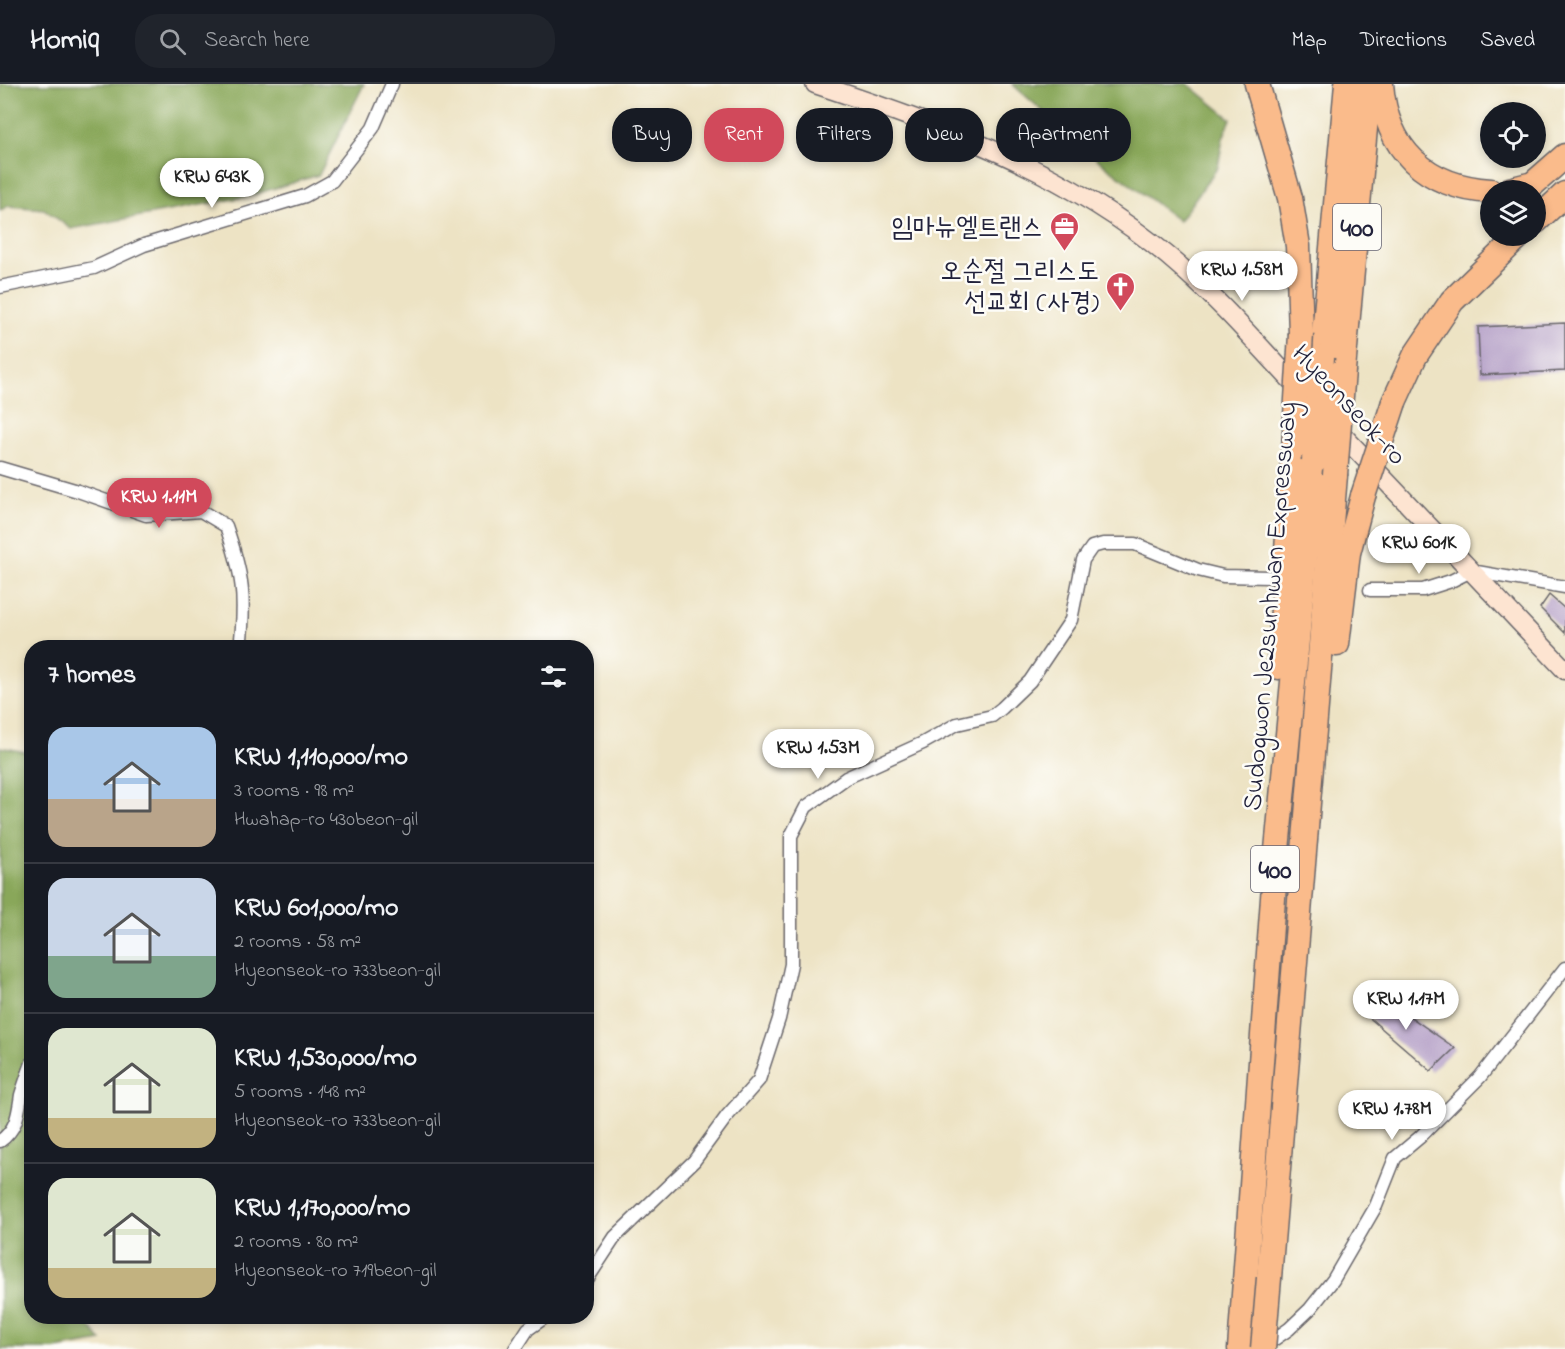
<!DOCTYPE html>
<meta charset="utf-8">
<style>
:root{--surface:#171b24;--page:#20242c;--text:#f1f3f6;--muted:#9ea1a6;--line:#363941;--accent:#d1495b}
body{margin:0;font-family:"Indie Flower","Poor Story",sans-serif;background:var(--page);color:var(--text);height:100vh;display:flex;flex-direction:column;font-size:22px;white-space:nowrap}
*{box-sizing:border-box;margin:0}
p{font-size:20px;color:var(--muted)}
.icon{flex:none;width:33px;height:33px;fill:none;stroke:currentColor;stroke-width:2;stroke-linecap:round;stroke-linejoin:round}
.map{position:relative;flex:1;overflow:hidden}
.panel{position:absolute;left:24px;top:556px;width:570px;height:684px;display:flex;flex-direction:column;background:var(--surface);border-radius:24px;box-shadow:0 3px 9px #0003}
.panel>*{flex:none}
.banner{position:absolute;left:612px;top:24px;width:570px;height:54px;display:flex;gap:12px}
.buttons{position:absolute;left:1480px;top:18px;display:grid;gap:12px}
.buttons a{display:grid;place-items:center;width:66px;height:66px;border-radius:50%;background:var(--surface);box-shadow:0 3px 9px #0003;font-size:30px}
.price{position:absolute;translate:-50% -51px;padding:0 14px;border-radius:21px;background:#fff;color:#222;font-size:20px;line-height:39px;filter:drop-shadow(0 2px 3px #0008)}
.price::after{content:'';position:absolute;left:50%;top:36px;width:18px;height:14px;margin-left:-9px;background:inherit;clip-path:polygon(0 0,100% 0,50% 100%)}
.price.current{background:var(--accent);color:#fff}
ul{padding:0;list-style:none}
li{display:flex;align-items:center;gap:18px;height:150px;padding:0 24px}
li+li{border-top:2px solid var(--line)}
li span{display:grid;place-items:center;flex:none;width:168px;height:120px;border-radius:18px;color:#555}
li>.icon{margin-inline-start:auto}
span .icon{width:72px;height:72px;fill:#fffc;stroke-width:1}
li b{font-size:26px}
h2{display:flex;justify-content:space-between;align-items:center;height:72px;padding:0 24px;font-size:26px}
.tag{padding:0 21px;border-radius:24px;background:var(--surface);box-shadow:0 3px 9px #0003;font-size:21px;line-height:54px}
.tag.current{background:var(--accent);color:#fff}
header{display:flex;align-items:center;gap:36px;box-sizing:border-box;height:84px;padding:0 30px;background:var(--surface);border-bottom:2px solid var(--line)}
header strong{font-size:28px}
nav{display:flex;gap:33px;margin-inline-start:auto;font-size:21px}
.search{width:420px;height:54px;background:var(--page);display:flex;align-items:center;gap:15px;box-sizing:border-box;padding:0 21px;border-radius:24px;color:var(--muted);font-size:22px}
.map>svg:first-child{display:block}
.forest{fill:#89a75a;stroke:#56644a;stroke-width:1.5}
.building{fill:#b29dc6}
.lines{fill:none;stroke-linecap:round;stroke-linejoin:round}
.street-casing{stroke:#69666b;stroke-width:15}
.secondary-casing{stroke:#69666b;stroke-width:21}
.highway-casing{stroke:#69666b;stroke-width:27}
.street{stroke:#fff;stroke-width:12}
.secondary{stroke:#fde4d1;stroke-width:18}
.highway{stroke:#fabb8b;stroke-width:24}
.highway-bridge-casing{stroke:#69666b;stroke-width:27;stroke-linecap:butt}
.highway-bridge{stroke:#fabb8b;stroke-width:24}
.labels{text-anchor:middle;stroke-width:5;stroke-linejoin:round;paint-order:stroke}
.shield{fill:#fdfcf7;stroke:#646373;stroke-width:1.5}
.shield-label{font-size:26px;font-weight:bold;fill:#22223b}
.poi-label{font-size:27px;fill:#22223b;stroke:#fdfcf7;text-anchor:end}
.street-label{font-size:27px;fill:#22223b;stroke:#fdfcf7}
</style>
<header>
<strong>Homiq</strong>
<div class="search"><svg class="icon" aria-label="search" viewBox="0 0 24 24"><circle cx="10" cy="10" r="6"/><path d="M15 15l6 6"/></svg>Search here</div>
<nav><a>Map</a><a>Directions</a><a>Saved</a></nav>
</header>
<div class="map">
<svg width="1565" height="1265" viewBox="0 0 1565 1265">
<rect width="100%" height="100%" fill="#fdfcf7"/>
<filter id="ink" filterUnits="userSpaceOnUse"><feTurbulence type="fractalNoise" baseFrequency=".0167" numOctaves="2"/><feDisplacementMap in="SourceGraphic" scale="12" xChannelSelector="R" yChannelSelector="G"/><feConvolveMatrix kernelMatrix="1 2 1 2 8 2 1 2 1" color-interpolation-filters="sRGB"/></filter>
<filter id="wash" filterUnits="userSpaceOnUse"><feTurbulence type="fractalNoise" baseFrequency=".008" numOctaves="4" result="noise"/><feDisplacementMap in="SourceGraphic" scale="24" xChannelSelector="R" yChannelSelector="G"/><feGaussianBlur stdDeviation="1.35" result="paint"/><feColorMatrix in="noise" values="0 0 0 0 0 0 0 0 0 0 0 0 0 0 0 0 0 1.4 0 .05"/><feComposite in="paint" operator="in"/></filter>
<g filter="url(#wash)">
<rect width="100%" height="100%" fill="#ede3c4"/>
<g class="forest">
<path d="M0,0H364L319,91L249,112L71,145L44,125L8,122L0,127Z"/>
<path d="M1012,0H1188L1231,35L1223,54L1218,83L1179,137L1103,80Z"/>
<path d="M0,663L31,669L32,1233H81L102,1257L55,1265H0Z"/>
</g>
<g id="blocks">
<g class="building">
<path d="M1565,239V287L1480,291L1478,243Z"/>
<path d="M1549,511L1565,525V549L1540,524Z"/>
<path d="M1372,906L1455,964L1431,987L1357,923Z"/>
</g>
</g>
</g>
<g filter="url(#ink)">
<use href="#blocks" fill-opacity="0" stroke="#69666b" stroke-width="1.5"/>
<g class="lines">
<defs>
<g id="street">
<path d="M0,203L94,184L144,161L305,112L332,97L373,44L392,0"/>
<path d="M0,384L78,407L146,431L201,427L226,442C243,491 246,513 240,564"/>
<path d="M1370,506H1423L1451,497L1471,487L1565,503"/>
<path d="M0,1057C17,1045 18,1030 21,1011C24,1001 28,990 32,979"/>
<path d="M586,1197L615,1153L694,1077L727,1032L759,996L779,935L791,880V752L806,723L846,694L923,659L957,640L992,632L1002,624L1030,597L1071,536L1083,476L1092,463L1103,460H1135L1198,486L1223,492L1270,493"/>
<path d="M1263,1263L1289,1245L1310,1225L1333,1196L1376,1122L1395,1074L1420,1053L1480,993L1565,884"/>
<path d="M515,1265L528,1245L545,1233"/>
</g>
<g id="secondary">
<path d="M815,0C940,41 1066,86 1168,172C1217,213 1259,262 1302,308"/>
<path d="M1333,341L1565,586"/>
</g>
<g id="highway">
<path d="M1257,0L1290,114L1298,162L1301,250"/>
<path d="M1381,0C1386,66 1426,103 1491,107"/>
<path d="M1509,106L1533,100L1565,72"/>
<path d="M1536,137L1565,110"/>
<path d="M1322,273L1347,0"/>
<path d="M1343,286L1369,0"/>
<path d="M1394,318L1415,272L1452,217L1519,152"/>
<path d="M1337,560L1348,469L1363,412"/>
<path d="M1279,583L1294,364"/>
<path d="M1269,1194L1335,391"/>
<path d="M1240,1265L1275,787L1314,377"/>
</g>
</defs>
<use href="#street" class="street-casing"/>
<use href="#secondary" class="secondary-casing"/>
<use href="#highway" class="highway-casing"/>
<use href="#street" class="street"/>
<use href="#secondary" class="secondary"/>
<use href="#highway" class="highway"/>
<defs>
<g id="highway-bridge">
<path d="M1294,364L1301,250"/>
<path d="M1314,377L1322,273"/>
<path d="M1335,391L1343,286"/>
<path d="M1363,412L1394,318"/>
<path d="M1263,1265L1269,1194"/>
</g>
</defs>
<use href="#highway-bridge" class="highway-bridge-casing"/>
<use href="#highway-bridge" class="highway-bridge"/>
</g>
</g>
<defs>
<symbol id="office-pin" viewBox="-11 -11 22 30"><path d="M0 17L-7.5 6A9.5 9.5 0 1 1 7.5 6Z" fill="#d1495b" stroke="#fdfcf7"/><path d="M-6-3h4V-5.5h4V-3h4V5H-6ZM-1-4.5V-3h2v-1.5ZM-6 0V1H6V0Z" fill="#fff"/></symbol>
<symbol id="church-pin" viewBox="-11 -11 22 30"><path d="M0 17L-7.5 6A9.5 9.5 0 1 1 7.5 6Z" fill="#d1495b" stroke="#fdfcf7"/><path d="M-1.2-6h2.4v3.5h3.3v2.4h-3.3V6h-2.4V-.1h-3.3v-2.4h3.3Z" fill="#fff"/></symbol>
</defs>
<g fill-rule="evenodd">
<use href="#office-pin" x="1048" y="126" width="33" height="45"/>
<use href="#church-pin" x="1104" y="186" width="33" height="45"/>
</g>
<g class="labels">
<g class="shield">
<rect x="1333" y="120" width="48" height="46" rx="4.5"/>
<rect x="1251" y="762" width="48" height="46" rx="4.5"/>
</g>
<g class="shield-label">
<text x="1357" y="152">400</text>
<text x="1275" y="794">400</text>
</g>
<g class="poi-label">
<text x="1043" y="151">임마뉴엘트랜스</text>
<text x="1099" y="195">오순절 그리스도<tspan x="1099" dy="31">선교회 (사경)</tspan></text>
</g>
<g class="street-label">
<text transform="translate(1350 320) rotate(47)" y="9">Hyeonseok-ro</text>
<text transform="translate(1269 522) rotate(-85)" y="9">Sudogwon Je2sunhwan Expressway</text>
</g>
</g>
</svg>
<div class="buttons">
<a><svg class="icon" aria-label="locate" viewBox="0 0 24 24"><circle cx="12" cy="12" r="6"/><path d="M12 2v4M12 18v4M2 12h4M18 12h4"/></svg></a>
<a><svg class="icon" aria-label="layers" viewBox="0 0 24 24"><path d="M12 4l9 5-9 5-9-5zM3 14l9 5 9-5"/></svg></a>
</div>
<b class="price" style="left:212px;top:125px">KRW 643K</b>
<b class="price" style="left:1242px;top:218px">KRW 1.58M</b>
<b class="price current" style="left:159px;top:445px">KRW 1.11M</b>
<b class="price" style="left:1419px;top:491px">KRW 601K</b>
<b class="price" style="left:818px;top:696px">KRW 1.53M</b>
<b class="price" style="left:1406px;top:947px">KRW 1.17M</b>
<b class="price" style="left:1392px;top:1057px">KRW 1.78M</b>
<div class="banner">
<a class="tag">Buy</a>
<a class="tag current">Rent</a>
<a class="tag">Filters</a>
<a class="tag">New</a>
<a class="tag">Apartment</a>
</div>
<section class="panel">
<h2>7 homes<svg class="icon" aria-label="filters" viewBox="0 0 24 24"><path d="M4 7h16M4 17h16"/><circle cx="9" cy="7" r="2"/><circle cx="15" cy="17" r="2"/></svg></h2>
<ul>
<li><span style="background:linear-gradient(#a9c7e8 60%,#b9a48a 0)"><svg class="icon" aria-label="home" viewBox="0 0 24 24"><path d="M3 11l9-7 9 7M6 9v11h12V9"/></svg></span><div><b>KRW 1,110,000/mo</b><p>3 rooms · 98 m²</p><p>Hwahap-ro 430beon-gil</p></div></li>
<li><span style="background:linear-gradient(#c9d6e8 65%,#7fa58c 0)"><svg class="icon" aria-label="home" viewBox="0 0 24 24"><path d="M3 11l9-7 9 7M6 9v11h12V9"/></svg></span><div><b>KRW 601,000/mo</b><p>2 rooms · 58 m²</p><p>Hyeonseok-ro 733beon-gil</p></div></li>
<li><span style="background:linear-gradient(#dfe7d0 75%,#c2b280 0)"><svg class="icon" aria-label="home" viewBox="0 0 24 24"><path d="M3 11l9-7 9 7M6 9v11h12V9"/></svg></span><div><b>KRW 1,530,000/mo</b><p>5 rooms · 148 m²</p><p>Hyeonseok-ro 733beon-gil</p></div></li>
<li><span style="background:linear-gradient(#dfe7d0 75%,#c2b280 0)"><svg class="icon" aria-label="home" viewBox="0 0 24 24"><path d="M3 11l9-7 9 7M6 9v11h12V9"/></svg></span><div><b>KRW 1,170,000/mo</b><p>2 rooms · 80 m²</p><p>Hyeonseok-ro 719beon-gil</p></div></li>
</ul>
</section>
</div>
